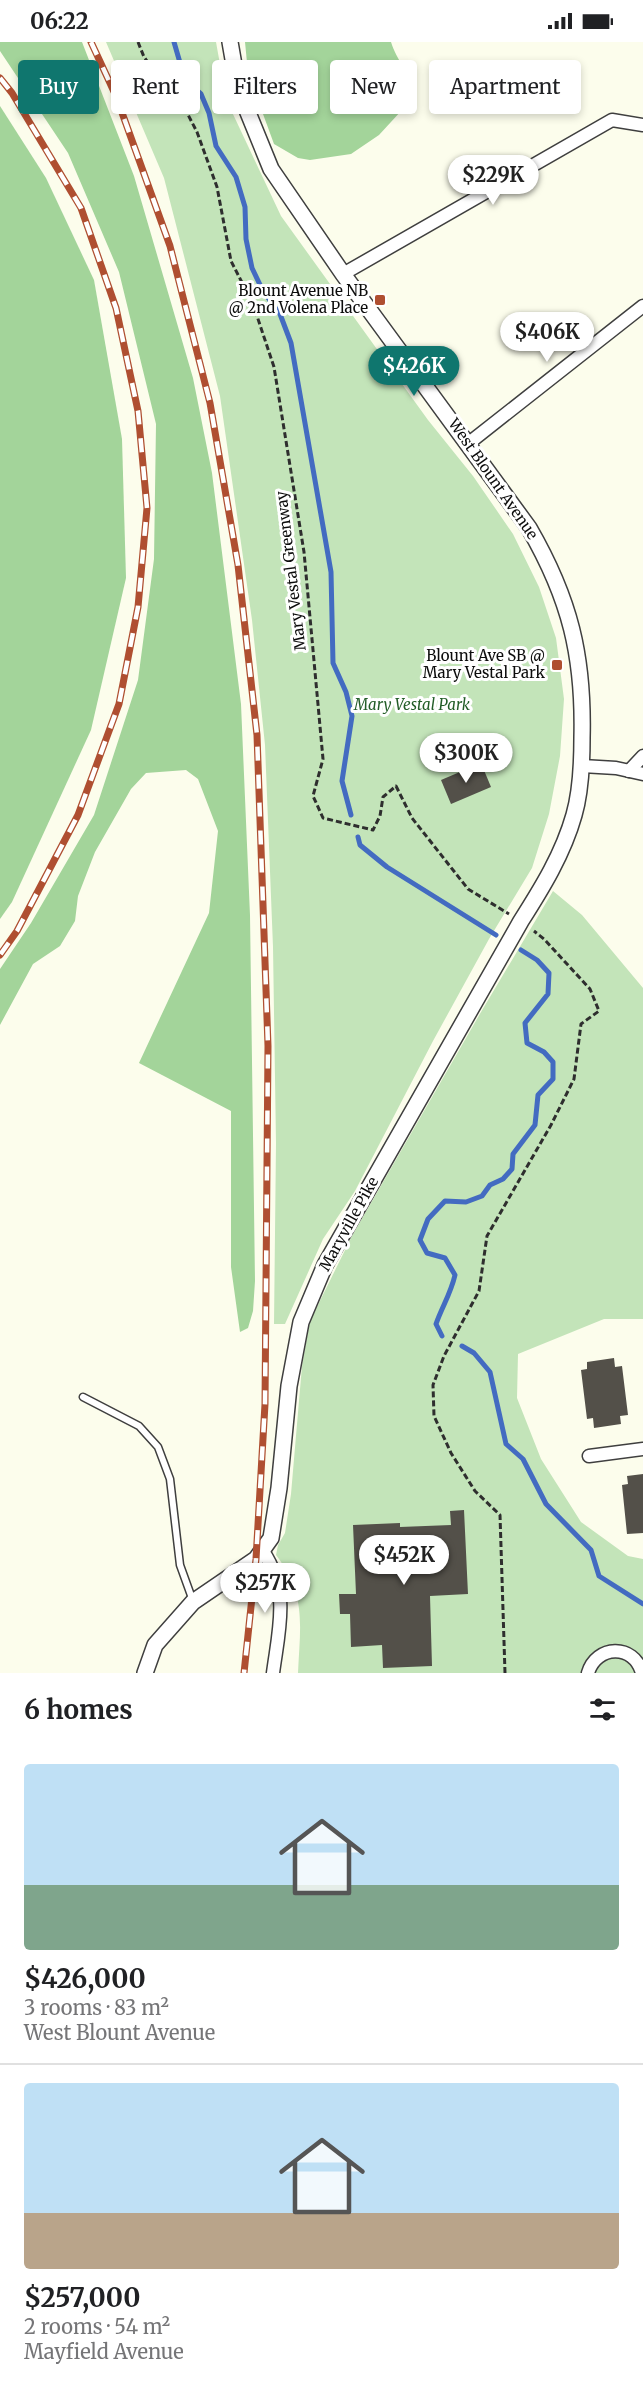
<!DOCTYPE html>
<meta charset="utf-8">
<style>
:root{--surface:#fff;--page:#f6f6f6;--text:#202124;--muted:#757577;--line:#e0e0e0;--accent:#0f766e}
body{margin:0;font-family:Merriweather,serif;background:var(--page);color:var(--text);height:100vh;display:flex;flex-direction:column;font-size:22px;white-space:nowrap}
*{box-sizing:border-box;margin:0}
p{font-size:20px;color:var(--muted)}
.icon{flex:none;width:33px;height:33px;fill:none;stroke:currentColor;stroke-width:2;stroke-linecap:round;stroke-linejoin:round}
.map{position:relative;height:1631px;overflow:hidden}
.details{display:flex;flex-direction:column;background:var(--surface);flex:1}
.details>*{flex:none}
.hud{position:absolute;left:18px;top:18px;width:608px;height:54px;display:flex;gap:12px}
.price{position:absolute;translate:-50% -51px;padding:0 14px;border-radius:21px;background:#fff;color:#222;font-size:20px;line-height:39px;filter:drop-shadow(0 2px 3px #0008)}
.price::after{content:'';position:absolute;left:50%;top:36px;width:18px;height:14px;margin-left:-9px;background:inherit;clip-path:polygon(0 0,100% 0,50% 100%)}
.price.selected{background:var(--accent);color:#fff}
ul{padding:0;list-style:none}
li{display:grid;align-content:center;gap:12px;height:318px;padding:0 24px}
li+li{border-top:2px solid var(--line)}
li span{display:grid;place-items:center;height:186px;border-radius:6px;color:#555}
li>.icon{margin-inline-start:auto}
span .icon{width:108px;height:108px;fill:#fffc;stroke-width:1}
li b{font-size:26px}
h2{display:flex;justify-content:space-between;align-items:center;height:72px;padding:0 24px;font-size:26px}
.tag{padding:0 21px;border-radius:6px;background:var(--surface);box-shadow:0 3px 9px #0003;font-size:21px;line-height:54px}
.tag.selected{background:var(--accent);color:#fff}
.status{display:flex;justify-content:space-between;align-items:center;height:42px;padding:0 30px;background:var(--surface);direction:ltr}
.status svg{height:16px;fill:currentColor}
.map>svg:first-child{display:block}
.green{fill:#c3e4b9}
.forest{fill:#a3d49a}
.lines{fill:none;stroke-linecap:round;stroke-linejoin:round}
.stream{stroke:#436bc1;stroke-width:5}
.building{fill:#535049}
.service-casing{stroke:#3f3f3f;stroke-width:9}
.minor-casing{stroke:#3f3f3f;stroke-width:15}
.tertiary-casing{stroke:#3f3f3f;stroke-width:18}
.path{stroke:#2e2e2e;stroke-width:3;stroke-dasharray:6 3;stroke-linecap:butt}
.service{stroke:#fff;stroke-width:6}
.minor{stroke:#fff;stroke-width:12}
.tertiary{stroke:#fff;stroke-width:15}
.rail-casing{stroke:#af4f31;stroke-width:7}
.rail{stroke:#fff;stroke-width:4.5;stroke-dasharray:14;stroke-linecap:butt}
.poi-dot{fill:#af4f31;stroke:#fff;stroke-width:2}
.labels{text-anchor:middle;stroke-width:6;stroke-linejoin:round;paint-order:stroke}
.poi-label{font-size:15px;fill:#0c0c0c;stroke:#fff;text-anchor:end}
.street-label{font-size:15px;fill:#0c0c0c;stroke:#fff}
.park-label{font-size:15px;font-style:italic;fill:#225d27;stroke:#fff}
</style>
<div class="status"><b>06:22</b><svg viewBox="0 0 49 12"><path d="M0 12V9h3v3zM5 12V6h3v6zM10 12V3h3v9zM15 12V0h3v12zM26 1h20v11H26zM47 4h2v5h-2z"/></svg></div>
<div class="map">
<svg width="643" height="1631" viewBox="0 0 643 1631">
<rect width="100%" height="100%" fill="#fcfdec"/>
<g class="green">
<path d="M106,0H216L221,28L232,70L281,174L428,378L473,434L513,492L539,545L556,596L564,657L560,714L549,772L532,826L489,897L433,999L355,1149L323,1197L285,1282H274L276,1101L273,905L265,703L252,578L220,354L164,136Z"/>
<path d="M553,849L582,873L643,946V1277H604L518,1312L517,1356L541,1417L581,1480L628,1514L643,1517V1631H298C300,1584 307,1553 276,1513L278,1503L285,1491L291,1452L302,1324L310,1279L352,1194L481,970Z"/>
</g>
<g class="forest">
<path d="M0,0H82L134,134L193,336L212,431L241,662L250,873L255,1239L253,1269L248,1286L240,1290L231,1225V1069L139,1021L209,871L218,789L198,737L186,728L146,731L131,747L95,810L78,854L75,879L60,904L33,922L0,983V927L31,881L94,773L138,638L154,517L156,382L119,230L68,111L0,9Z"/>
<path d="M245,0H391C397,19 408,28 413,49L402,68L379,93L351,112L310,118L298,116L274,102L248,31Z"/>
<path d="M0,64L46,136L94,238L122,397L126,536L91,688L12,860L0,877Z"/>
</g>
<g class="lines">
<g class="stream">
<path d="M174,0L185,38L201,52L209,71L216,104L236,135L245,165L246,197L252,226L263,249L280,272L291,301L331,530L333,621L346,650L352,674L342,739L351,773"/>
<path d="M358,795L360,803L387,825L496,893"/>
<path d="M442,1294L436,1282C442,1265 451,1251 455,1233L445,1216L427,1211L420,1198L428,1177L445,1159L466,1160L482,1154L490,1143L503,1137L512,1127L513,1112L535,1083L538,1053L553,1037V1020L544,1010L527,1001L525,981L548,952L549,931L537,918L521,908"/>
<path d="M462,1304L474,1311L490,1330L506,1402L523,1417L546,1462L591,1508L599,1534L643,1562"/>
</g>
</g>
<g class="building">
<path d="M481,721L491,745L451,762L441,738Z"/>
<path d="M614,1316L615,1325L622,1324L628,1373L620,1374L621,1382L594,1386L593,1376L587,1377L581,1328L587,1327V1320Z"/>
<path d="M643,1432V1491L627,1492L622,1443L628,1442L627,1434Z"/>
<path d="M464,1468L468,1552L430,1554L432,1624L383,1626L382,1603L351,1605L350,1572H340L339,1552H356L353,1483L400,1481V1485L451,1483L450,1469Z"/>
</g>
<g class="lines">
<defs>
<path id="service" d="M83,1355L139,1384L158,1405L170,1437L180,1523L193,1559"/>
<g id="minor">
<path d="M343,232L612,78L643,83"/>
<path d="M469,401L643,264"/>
<path d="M582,724L616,726L643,732"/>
<path d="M629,729L643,714"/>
<path d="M589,1414L643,1407"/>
<path d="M263,1509C290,1550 279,1586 273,1631"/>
<path d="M588,1631C596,1603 634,1601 642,1631"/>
</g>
<path id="tertiary" d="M145,1631L155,1603L193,1560L256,1517L271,1496L279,1446L289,1344L301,1280L325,1223L521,879C542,846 563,812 574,773C581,749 582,721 582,696C584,614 570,557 529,486L343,232L271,127L238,46L230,0"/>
</defs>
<use href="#service" class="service-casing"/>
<use href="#minor" class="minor-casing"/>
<use href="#tertiary" class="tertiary-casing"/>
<g class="path">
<path d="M138,0L144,15L162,40L184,65L197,90L217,145L231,219L253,262L274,325L304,510L323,717L313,754L323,776L373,788L380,774L383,755L396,744L412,776L468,847L509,872"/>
<path d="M505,1631L500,1473L475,1449L451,1411L434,1374L433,1343L444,1314L479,1249L487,1194L551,1083L574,1037L581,982L599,969L590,947L544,897L534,889"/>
</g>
<use href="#service" class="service"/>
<use href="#minor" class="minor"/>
<use href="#tertiary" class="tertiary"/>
<defs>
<g id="rail">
<path d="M91,0L116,54L170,204L210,361L238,523L257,693L268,1004L265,1362L256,1517L244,1631"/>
<path d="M0,36L12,51L81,166L116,266L138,369L147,466L138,565L119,662L78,773L17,889L0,913"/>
</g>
</defs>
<use href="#rail" class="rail-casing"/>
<use href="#rail" class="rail"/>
</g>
<g class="poi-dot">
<rect x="374" y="252" width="12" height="12" rx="3"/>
<rect x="551" y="617" width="12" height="12" rx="3"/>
</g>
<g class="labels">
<g class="poi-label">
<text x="368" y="254">Blount Avenue NB<tspan x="368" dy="17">@ 2nd Volena Place</tspan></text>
<text x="545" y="619">Blount Ave SB @<tspan x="545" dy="17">Mary Vestal Park</tspan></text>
</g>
<g class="street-label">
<text transform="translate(493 437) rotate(55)" y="5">West Blount Avenue</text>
<text transform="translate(291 529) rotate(-97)" y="5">Mary Vestal Greenway</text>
<text transform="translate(349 1182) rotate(-61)" y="5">Maryville Pike</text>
</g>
<g class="park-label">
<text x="412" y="668">Mary Vestal Park</text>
</g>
</g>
</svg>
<b class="price" style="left:493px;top:164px">$229K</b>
<b class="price" style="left:547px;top:321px">$406K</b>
<b class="price selected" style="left:414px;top:355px">$426K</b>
<b class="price" style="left:466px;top:742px">$300K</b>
<b class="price" style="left:404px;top:1544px">$452K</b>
<b class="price" style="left:265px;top:1572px">$257K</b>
<div class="hud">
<a class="tag selected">Buy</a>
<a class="tag">Rent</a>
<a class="tag">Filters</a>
<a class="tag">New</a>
<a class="tag">Apartment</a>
</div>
</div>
<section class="details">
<h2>6 homes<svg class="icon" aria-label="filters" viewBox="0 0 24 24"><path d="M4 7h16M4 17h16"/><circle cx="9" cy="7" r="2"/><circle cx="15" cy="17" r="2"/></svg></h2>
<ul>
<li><span style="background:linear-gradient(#bfe0f5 65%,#7fa58c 0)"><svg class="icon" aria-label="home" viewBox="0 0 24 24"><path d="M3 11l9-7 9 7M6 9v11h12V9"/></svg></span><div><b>$426,000</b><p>3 rooms · 83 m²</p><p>West Blount Avenue</p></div></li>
<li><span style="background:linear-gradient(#bfe0f5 70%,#b9a48a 0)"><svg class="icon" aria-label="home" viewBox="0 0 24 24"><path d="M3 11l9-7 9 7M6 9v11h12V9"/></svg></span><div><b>$257,000</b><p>2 rooms · 54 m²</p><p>Mayfield Avenue</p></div></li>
</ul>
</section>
